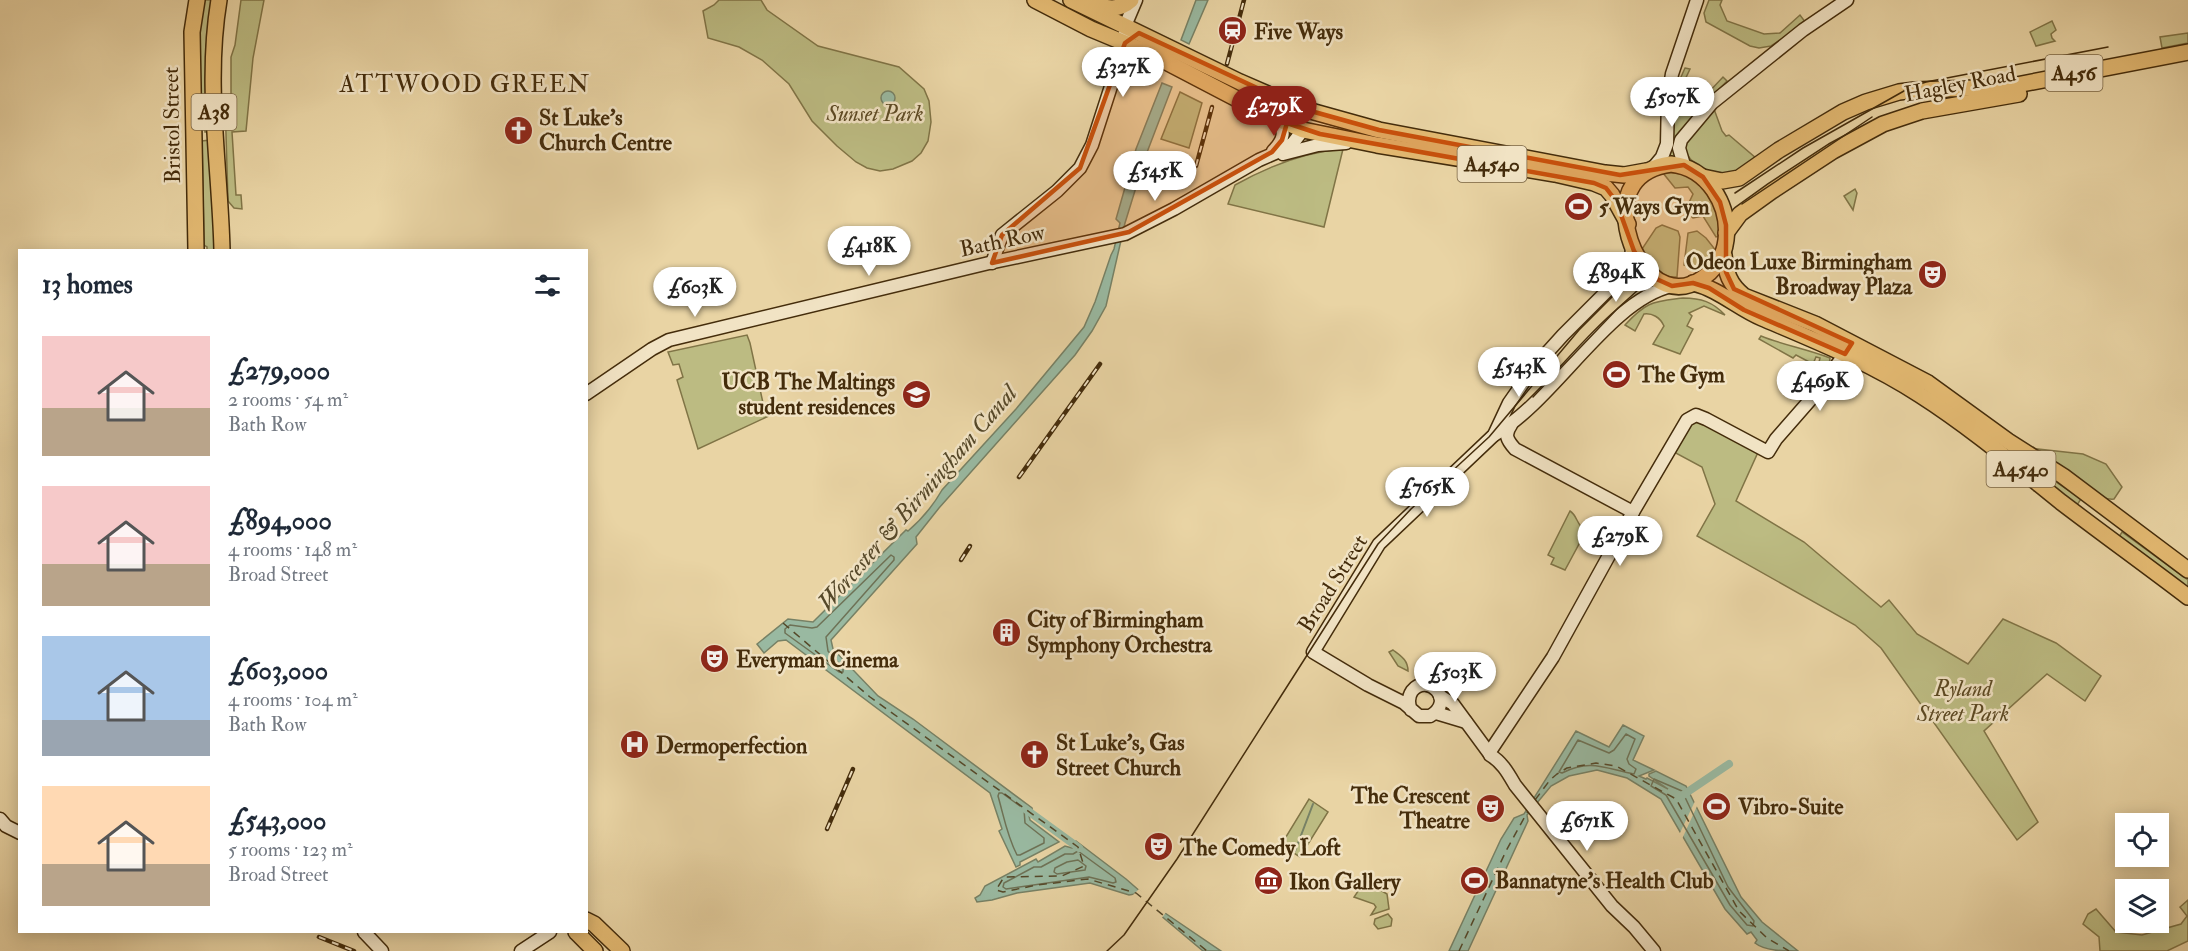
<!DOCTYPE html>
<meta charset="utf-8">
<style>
:root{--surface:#fff;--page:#f6f6f7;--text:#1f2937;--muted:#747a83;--accent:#8f2418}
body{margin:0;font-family:"IM FELL Double Pica",serif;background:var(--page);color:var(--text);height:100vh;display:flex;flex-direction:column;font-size:22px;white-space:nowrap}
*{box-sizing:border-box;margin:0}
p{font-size:20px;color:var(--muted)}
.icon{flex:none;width:33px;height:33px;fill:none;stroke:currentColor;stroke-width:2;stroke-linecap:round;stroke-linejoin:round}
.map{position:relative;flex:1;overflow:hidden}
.panel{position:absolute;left:18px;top:249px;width:570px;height:684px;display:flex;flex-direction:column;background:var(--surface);border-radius:0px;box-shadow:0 3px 15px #0003}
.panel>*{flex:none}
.controls{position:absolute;left:2115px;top:813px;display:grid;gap:12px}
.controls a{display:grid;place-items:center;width:54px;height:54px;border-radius:0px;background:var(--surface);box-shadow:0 3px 15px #0003;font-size:30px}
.price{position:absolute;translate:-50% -51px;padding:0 14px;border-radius:21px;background:#fff;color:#222;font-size:20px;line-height:39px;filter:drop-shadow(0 2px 3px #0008)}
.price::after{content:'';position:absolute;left:50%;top:36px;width:18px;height:14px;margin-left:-9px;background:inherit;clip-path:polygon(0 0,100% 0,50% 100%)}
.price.current{background:var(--accent);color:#fff}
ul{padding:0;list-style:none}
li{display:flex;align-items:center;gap:18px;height:150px;padding:0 24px}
li span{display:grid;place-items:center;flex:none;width:168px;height:120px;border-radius:0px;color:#555}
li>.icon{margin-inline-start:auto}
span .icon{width:72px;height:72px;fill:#fffc;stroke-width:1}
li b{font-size:26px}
h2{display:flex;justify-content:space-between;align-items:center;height:72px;padding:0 24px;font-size:26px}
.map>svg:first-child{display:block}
.green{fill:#bcbb82;stroke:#807446;stroke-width:1.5}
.water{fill:#99b9a1;stroke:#778165;stroke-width:1.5}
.pier{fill:#e9d4a4}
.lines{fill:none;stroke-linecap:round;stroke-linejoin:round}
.shore{stroke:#6e7256;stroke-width:1.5}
.stream{stroke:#778165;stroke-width:2}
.canal{stroke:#99b9a1;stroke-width:8}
.ferry{stroke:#554829;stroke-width:1.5;stroke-dasharray:8 6;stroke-linecap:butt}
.secondary-casing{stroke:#442c0b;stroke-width:15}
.highway-casing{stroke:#442c0b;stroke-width:18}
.secondary{stroke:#f1e3c4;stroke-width:12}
.highway{stroke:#e4ba72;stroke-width:15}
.tram{stroke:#442c0b;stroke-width:1.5}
.rail-casing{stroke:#442c0b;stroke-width:4.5}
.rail{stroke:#f1e3c4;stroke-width:2;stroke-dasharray:7;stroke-linecap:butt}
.marked{fill:#c7500c;fill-opacity:0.2;stroke:#c7500c;stroke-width:4.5;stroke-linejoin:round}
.labels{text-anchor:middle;stroke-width:5;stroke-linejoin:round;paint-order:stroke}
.shield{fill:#f1e3c4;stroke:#786342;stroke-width:1.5}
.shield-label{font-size:21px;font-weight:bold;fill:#442c0b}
.poi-label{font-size:22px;font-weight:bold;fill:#442c0b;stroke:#f1e3c4;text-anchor:start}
.street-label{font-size:22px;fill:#442c0b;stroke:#f1e3c4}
.park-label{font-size:22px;font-style:italic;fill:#5c4923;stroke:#f1e3c4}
.neighbourhood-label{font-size:24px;letter-spacing:1.5px;fill:#442c0b;stroke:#f1e3c4}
.water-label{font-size:24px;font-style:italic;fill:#554829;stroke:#f1e3c4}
</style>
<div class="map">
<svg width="2188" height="951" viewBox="0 0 2188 951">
<rect width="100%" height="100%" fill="#e9d4a4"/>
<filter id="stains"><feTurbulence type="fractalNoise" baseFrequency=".00333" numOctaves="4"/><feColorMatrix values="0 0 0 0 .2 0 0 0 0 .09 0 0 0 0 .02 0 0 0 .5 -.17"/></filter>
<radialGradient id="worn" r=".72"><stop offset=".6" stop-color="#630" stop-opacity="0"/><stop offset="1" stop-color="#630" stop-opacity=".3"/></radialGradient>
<g class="green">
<path d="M203,0H213L206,47L210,132H205L203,102H200L199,39Z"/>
<path d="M241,0H264L253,58L246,131L232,132L236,195H241L242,209L234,208L228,201L225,101L231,98V57L235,45Z"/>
<path d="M719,0H761L767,10L818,46L899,67L924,89L929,101L931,122L928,141L921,153L912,161L893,169L880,171L867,168L856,162L837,146L812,121L789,84L762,60L739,47L708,38L703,11L714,5Z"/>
<path d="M1709,0H1722L1720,5L1727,21L1764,34L1780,33L1800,15L1806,23L1771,46L1759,48L1750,46L1706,22L1704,13Z"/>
<path d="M2052,21L2056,30L2051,34L2052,38L2055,41L2036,46L2030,32Z"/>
<path d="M2188,33V43L2162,48L2160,37Z"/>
<path d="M1685,68L1690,69L1682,86C1685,95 1689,97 1697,99L1707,94L1723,77L1727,81C1711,98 1691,118 1677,86Z"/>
<path d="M1180,92L1202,103L1189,148L1161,139Z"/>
<path d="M1673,102L1684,110L1698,112L1678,158L1669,157L1673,141Z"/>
<path d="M1714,109L1722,131L1726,136L1729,135L1757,159L1726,177C1709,171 1684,165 1685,143Z"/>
<path d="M210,140L217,250H207V247L204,245L202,141Z"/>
<path d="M1343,149L1324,227L1228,204L1235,185C1269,166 1304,152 1343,149Z"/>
<path d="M1663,173C1703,169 1718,202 1720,236L1716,237L1703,216L1693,218L1685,211L1693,194L1688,187L1675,188Z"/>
<path d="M1855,189L1857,193L1853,210L1844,196Z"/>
<path d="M1662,225L1678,231L1680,237L1677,277C1659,278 1648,265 1642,249L1656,228Z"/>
<path d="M1697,231L1706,238L1717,252L1709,264L1700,271L1684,265L1688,233Z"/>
<path d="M1622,260L1615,273L1601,286L1586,281L1607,262Z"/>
<path d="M1683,298C1701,298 1713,302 1725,315L1704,306L1689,313L1692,316L1687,326L1693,329L1680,354L1653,344L1664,326C1660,317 1652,313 1644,314L1635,331L1625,325C1647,301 1653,302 1683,298Z"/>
<path d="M747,335L750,343L763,403L771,415L698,449L677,380L683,377L679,364L673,365L668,352Z"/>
<path d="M1761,336C1783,345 1807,349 1830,358L1828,371L1820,368L1822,363L1819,362L1820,358L1816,357L1813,364L1796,355L1793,358L1759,339Z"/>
<path d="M1698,421L1759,450L1736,501L1804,542L1881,607L1889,600L1917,634L1968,664L2003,619L2056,643L2101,676L2085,701L2047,674L1984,731L2038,822L2017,840L1881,648L1855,625L1697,536L1715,504L1702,467L1672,451L1689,424Z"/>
<path d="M1999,443L2081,499L2075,508Z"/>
<path d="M2038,449L2083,454L2106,464L2122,487L2114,499C2094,502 2055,462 2038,449Z"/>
<path d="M1570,511C1578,516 1576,525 1586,531L1565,570L1551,564L1554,558L1548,555Z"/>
<path d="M2122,532L2188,580V595L2117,540Z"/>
<path d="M1393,650C1401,656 1408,660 1408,671L1398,666L1389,652Z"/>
<path d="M1309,799L1328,812L1300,857L1281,845Z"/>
<path d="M1365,881L1387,894L1389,909L1371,915L1376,907L1374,904L1354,897Z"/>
<path d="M2188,900V941L2167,951H2100L2099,937L2083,924L2088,914L2096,909L2116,932L2142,935L2181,924L2187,916L2180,907Z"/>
<path d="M1388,914L1392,919L1391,926L1378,929L1374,924L1375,919Z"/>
</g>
<g class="water">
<path d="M1196,0H1208L1189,44L1181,40Z"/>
<path d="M1162,83L1172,87L1146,155L1125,223L1106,306L1092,331L1075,355L939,508L916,537L917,544L831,640L833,649L878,696L913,719L1032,808L1033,814L1029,816L1030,820L1059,842L1020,862V865L1016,867L999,831L1002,829L990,793L786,640L778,641L764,653L757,644L788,619L813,622L906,530L908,531C922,519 933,506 942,490L1016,409L1084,327L1095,302L1111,255L1114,249L1120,223L1116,219L1136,149Z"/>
<circle cx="888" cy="98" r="7"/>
<path d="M1623,725L1644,736L1633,760L1654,770L1639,776L1646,779L1647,778L1668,789L1649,776V774L1656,771L1686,786L1741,897L1762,922L1798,951C1783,951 1765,951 1755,943L1757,940L1751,932L1747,934L1725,909L1661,799L1627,778L1597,770L1569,776L1551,786L1527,815L1528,821L1468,951H1449L1501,839L1514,818L1524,814L1576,731L1609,747Z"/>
<path d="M1076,841L1126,879L1165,913L1221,951H1203L1135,894L1129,895L1090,883L1017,893L992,900L977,902L975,898L980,895L985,886L1036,859L1038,862L1065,846L1072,848V842Z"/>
</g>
<g class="pier">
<path d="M1696,799L1698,804L1682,839L1679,835Z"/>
<path d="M1139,889L1167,911L1161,919L1132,896Z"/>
</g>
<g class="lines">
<g class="shore">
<path d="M891,555L894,557V560L826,637L828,651L843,668V672H839L785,633V629L790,625L812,628L817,627Z"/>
<path d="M1626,734L1635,739L1627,759L1629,764L1636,769L1634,774C1607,769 1590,758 1562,773L1559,772L1578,740L1609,753L1614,750Z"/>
<path d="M1654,779L1682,791L1728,887L1754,921L1753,926L1747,925L1730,905L1666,795L1651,786Z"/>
<path d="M999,793H1002L1024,809L1025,823L1044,838V843L1020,855H1017C1007,836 1004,817 998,796Z"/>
<path d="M1078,851L1115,878L1116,882L1113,883L1089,877L1006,889L1003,887L1004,883L1034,867H1041L1065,854H1073Z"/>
<path d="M1078,860L1086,866L1085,870L1057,874L1054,872L1055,868L1067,862Z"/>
</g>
<path class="stream" d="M1295,851L1313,804"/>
<g class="canal">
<path d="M1680,797L1729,764"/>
<path d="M1024,808L1079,848"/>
</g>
<g class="ferry">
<path d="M783,623L870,697L1078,847L1084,866L1062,876L1004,877L996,890L1003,892L1037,885L1088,879L1136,893L1207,951"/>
<path d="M1535,800L1550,780L1557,774L1567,768L1596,763L1616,766L1676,799L1739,911L1767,938L1789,951"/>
<path d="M1459,951L1506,851L1529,809"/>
</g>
<defs>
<g id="secondary">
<path d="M1273,151C1284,140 1287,130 1275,118"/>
<path d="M1283,154L1318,145L1346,143"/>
<path d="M1684,165L1679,148L1681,140L1712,103L1803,30L1847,0"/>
<path d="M1652,169L1662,157L1667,144L1668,98L1672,74L1697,0"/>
<path d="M992,263L1002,235L1057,191L1080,168L1092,145L1125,43V26L1136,0"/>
<path d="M586,394L652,349L669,340L989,263L1125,234L1174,209L1259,160L1282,150L1293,143L1303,130"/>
<path d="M1511,425C1504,435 1507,440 1515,449L1633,512"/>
<path d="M1494,435C1555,400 1609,300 1672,286"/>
<path d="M1440,696L1453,704L1489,753L1553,657L1633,512L1687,420L1696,415L1706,419L1768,452L1776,439L1811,399L1845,354"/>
<path d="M1411,710C1408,703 1408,697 1412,691C1427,672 1457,700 1430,716H1419L1404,703L1368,685L1313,652L1379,544L1494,435L1509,403L1535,366L1563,335L1625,273L1631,263L1632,246"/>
<path d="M1436,713L1466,722"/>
<path d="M1490,755C1502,762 1508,773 1515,785L1612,906L1634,927L1654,951"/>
<path d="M0,819L6,826L20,833"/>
<path d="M364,932L382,951"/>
<path d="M521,951L550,932"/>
</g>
<g id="highway">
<path d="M219,0C205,83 220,167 222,250"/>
<path d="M1035,0L1091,29L1151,54L1262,112L1303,130L1377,145L1555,174L1594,183L1606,188L1612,195L1628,224"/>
<path d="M1071,0L1240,82L1300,108L1379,130L1605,173L1624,175L1646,171"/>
<path d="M1092,3C1106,9 1119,11 1131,0"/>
<path d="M1671,164C1708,168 1730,205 1726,240C1724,256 1717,268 1703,278C1650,315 1608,222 1633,185C1642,171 1656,166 1671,164Z"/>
<path d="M1703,177L1722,181L1739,178L1779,150L1843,112L1866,102L1899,92L1915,90L2006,87L2188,52"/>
<path d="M1726,233L1740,214L1772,191L1833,151L1883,124L1922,111L2019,94"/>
<path d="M196,250L192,32L197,0"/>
<path d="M1724,255C1726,273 1729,284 1744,296L1815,324L1928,383L2008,441L2063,476L2188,570"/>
<path d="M1693,283C1719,289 1738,308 1762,318C1816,341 1871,363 1920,395C1970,427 2015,465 2061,502C2103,534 2146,565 2188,597"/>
<path d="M586,920L594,924L622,951"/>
<path d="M576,932L595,951"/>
</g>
</defs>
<use href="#secondary" class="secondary-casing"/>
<use href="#highway" class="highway-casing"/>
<use href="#secondary" class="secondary"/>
<use href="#highway" class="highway"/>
<g class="tram">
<path d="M1735,193L1803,148L1911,87L1926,82L2108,47"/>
<path d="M1742,204L1872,117"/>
<path d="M1533,397L1618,308L1648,281"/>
<path d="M1107,951L1124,935L1177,859L1378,544L1411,509L1489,437L1579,330L1639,270"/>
</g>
<defs>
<g id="rail">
<path d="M1227,64L1244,0"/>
<path d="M1196,166L1212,107"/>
<path d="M1019,477L1100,364"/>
<path d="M961,560L970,546"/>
<path d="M827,829L853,769"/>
<path d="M319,937L354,951"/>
</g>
</defs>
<use href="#rail" class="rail-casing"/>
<use href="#rail" class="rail"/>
</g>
<path class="marked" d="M1139,33L1300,108L1379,130L1620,175L1684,165L1703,177L1720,202L1726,225V272L1734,289L1852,343L1845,354L1744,310L1709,288L1693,283L1672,286L1652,277L1634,251L1616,201L1606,188L1594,183L1320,134L1287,123L1282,140L1272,152L1129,232L992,263L1002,235L1080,168L1125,43Z"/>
<defs>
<symbol id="station-disc" viewBox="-11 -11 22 22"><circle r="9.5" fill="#8f2418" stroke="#f1e3c4"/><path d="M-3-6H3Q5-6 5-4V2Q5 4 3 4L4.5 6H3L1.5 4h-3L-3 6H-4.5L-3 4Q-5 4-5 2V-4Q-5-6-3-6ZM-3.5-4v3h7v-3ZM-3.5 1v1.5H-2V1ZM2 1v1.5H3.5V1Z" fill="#fff"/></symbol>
<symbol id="church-disc" viewBox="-11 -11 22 22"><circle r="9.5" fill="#8f2418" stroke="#f1e3c4"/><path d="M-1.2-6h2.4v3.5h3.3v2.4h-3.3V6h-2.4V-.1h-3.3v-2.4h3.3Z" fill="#fff"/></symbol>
<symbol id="stadium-disc" viewBox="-11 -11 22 22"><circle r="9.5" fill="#8f2418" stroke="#f1e3c4"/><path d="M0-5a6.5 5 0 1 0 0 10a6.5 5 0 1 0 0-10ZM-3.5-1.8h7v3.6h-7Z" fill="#fff"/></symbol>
<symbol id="theatre-disc" viewBox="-11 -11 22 22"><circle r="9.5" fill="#8f2418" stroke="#f1e3c4"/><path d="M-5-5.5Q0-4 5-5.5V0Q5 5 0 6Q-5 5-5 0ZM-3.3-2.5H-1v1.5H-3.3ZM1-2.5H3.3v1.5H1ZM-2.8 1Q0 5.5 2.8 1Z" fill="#fff"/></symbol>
<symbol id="university-disc" viewBox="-11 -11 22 22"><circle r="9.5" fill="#8f2418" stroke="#f1e3c4"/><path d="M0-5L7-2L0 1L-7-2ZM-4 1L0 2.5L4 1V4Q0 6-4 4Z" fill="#fff"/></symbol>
<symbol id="building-disc" viewBox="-11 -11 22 22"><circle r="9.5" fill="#8f2418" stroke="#f1e3c4"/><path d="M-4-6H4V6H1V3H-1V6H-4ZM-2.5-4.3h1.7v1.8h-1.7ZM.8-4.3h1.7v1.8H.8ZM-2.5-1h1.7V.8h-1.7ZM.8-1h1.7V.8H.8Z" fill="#fff"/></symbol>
<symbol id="hospital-disc" viewBox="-11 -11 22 22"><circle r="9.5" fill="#8f2418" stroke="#f1e3c4"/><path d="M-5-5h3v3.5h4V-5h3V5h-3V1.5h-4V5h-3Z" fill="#fff"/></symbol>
<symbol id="museum-disc" viewBox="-11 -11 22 22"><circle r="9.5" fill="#8f2418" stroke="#f1e3c4"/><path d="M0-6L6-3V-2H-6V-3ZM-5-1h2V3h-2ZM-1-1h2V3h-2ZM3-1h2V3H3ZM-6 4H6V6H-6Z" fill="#fff"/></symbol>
</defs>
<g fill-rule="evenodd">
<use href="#station-disc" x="1216" y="14" width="33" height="33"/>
<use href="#church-disc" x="502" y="114" width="33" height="33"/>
<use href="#stadium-disc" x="1562" y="190" width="33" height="33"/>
<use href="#theatre-disc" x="1916" y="258" width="33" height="33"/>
<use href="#stadium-disc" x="1600" y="358" width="33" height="33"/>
<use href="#university-disc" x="900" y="378" width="33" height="33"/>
<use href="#building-disc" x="990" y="616" width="33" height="33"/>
<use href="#theatre-disc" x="698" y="642" width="33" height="33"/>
<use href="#hospital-disc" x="618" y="728" width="33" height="33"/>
<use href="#church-disc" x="1018" y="738" width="33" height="33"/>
<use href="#stadium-disc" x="1700" y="790" width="33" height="33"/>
<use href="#theatre-disc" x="1474" y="792" width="33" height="33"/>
<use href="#theatre-disc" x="1142" y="830" width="33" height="33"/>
<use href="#stadium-disc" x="1458" y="864" width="33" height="33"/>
<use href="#museum-disc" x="1252" y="864" width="33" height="33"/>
</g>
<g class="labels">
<g class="shield">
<rect x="2045.5" y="55" width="57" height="36" rx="4.5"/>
<rect x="191.5" y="94" width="45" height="36" rx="4.5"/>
<rect x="1457.5" y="146" width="69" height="36" rx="4.5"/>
<rect x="1986.5" y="451" width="69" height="36" rx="4.5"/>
</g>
<g class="shield-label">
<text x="2074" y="80">A456</text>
<text x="214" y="119">A38</text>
<text x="1492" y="171">A4540</text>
<text x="2021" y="476">A4540</text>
</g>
<g class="poi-label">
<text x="1254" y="39">Five Ways</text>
<text x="539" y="125">St Luke's<tspan x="539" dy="25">Church Centre</tspan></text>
<text x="1599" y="214">5 Ways Gym</text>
<text x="1912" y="269" text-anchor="end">Odeon Luxe Birmingham<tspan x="1912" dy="25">Broadway Plaza</tspan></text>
<text x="1638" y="382">The Gym</text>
<text x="895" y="389" text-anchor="end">UCB The Maltings<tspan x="895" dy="25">student residences</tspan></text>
<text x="1027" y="627">City of Birmingham<tspan x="1027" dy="25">Symphony Orchestra</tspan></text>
<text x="736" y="667">Everyman Cinema</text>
<text x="1056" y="750">St Luke's, Gas<tspan x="1056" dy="25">Street Church</tspan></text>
<text x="656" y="753">Dermoperfection</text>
<text x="1470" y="803" text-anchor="end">The Crescent<tspan x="1470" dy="25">Theatre</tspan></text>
<text x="1738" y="814">Vibro-Suite</text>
<text x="1180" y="855">The Comedy Loft</text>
<text x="1495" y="888">Bannatyne's Health Club</text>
<text x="1289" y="889">Ikon Gallery</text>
</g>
<g class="street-label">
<text transform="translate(1960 83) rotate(-11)" y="8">Hagley Road</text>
<text transform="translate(171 125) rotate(-91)" y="8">Bristol Street</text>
<text transform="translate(1002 240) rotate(-12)" y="8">Bath Row</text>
<text transform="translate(1332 583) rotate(-58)" y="8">Broad Street</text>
</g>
<g class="park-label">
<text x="875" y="121">Sunset Park</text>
<text x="1963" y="696">Ryland<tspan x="1963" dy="25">Street Park</tspan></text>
</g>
<g class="neighbourhood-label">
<text x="465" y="92">ATTWOOD GREEN</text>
</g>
<g class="water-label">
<text transform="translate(917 498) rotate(-49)" y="8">Worcester &amp; Birmingham Canal</text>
</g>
</g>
<rect width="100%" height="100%" filter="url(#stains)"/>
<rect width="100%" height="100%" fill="url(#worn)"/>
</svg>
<div class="controls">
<a><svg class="icon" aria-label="locate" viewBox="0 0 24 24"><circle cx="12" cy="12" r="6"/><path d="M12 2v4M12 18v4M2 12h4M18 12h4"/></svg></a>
<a><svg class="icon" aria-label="layers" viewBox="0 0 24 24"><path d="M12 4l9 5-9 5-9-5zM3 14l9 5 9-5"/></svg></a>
</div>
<b class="price" style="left:1123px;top:98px">£327K</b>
<b class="price" style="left:1672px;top:128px">£507K</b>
<b class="price current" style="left:1274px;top:137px">£279K</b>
<b class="price" style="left:1155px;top:202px">£545K</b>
<b class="price" style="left:869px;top:277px">£418K</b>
<b class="price" style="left:1616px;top:303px">£894K</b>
<b class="price" style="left:695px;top:318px">£603K</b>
<b class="price" style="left:1519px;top:398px">£543K</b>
<b class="price" style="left:1820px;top:412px">£469K</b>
<b class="price" style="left:1427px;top:518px">£765K</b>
<b class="price" style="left:1620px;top:567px">£279K</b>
<b class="price" style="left:1455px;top:703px">£503K</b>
<b class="price" style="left:1587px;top:852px">£671K</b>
<section class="panel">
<h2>13 homes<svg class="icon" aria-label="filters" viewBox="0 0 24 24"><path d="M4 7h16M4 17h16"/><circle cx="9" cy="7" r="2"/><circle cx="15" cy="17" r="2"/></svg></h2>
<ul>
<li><span style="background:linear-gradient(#f6c9c9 60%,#b9a48a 0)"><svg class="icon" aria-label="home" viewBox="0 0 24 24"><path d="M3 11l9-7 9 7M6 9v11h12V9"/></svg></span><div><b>£279,000</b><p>2 rooms · 54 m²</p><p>Bath Row</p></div></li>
<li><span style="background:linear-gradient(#f6c9c9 65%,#b9a48a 0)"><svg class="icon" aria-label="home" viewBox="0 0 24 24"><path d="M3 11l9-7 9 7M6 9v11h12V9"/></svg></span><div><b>£894,000</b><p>4 rooms · 148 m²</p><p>Broad Street</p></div></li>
<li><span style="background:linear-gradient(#a9c7e8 70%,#9aa5b1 0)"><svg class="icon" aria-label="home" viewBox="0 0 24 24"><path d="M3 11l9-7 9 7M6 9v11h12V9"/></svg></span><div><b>£603,000</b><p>4 rooms · 104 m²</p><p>Bath Row</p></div></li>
<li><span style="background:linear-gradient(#ffd9b3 65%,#b9a48a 0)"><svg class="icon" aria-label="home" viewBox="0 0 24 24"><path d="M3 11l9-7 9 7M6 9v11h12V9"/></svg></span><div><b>£543,000</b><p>5 rooms · 123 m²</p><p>Broad Street</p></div></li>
</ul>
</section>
</div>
